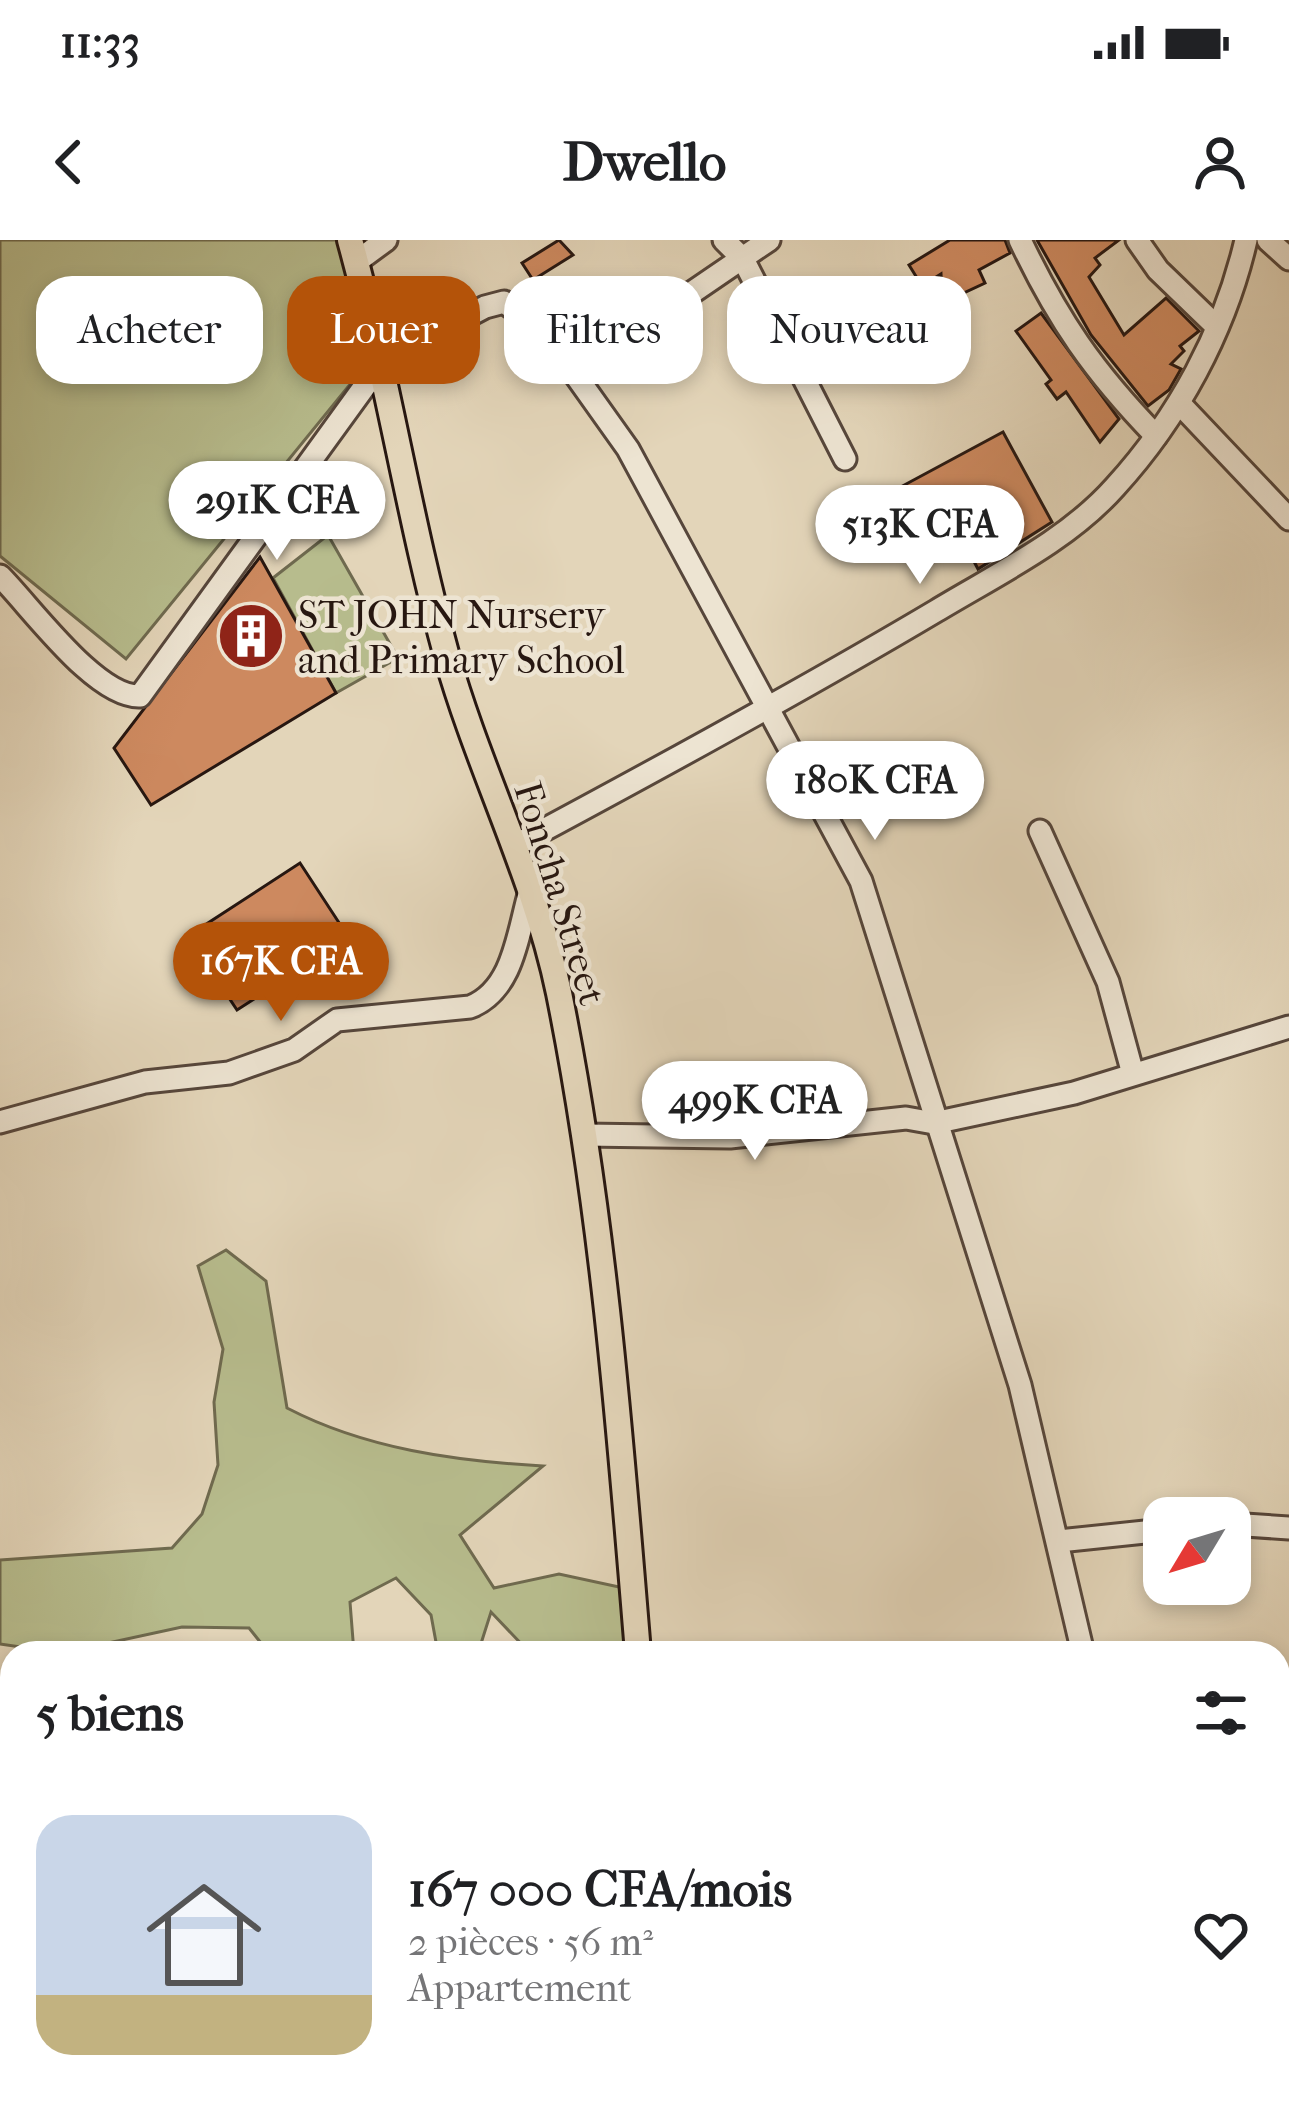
<!DOCTYPE html>
<html lang="fr">
<meta charset="utf-8">
<style>
:root{--surface:#fff;--page:#f6f6f6;--text:#202124;--muted:#757577;--accent:#b45309}
body{margin:0;font-family:"IM FELL French Canon",serif;background:var(--page);color:var(--text);height:100vh;display:flex;flex-direction:column;font-size:45px;white-space:nowrap}
*{box-sizing:border-box;margin:0}
p{font-size:39px;color:var(--muted)}
.icon{flex:none;width:66px;height:66px;fill:none;stroke:currentColor;stroke-width:2;stroke-linecap:round;stroke-linejoin:round}
.map{position:relative;flex:1;overflow:hidden}
.side{position:absolute;left:0px;top:1401px;width:1290px;height:471px;display:flex;flex-direction:column;background:var(--surface);border-radius:36px 36px 0 0;box-shadow:0 6px 18px #0003}
.side>*{flex:none}
.banner{position:absolute;left:36px;top:36px;width:1218px;height:108px;display:flex;gap:24px}
.needle{width:78px;rotate:232deg}
.fabs{position:absolute;left:1143px;top:1257px;display:grid;gap:24px}
.fabs a{display:grid;place-items:center;width:108px;height:108px;border-radius:24px;background:var(--surface);box-shadow:0 6px 18px #0003;font-size:60px}
.price{position:absolute;translate:-50% -102px;padding:0 27px;border-radius:42px;background:#fff;color:#222;font-size:39px;line-height:78px;filter:drop-shadow(0 3px 6px #0008)}
.price::after{content:'';position:absolute;left:50%;top:72px;width:36px;height:27px;margin-left:-18px;background:inherit;clip-path:polygon(0 0,100% 0,50% 100%)}
.price.on{background:var(--accent);color:#fff}
ul{padding:0;list-style:none}
li{display:flex;align-items:center;gap:36px;height:300px;padding:0 36px}
li span{display:grid;place-items:center;flex:none;width:336px;height:240px;border-radius:36px;color:#555}
li>.icon{margin-inline-start:auto}
span .icon{width:144px;height:144px;fill:#fffc;stroke-width:1}
li b{font-size:51px}
h2{display:flex;justify-content:space-between;align-items:center;height:144px;padding:0 36px;font-size:51px}
.pill{padding:0 42px;border-radius:36px;background:var(--surface);box-shadow:0 6px 18px #0003;font-size:42px;line-height:108px}
.pill.on{background:var(--accent);color:#fff}
.status{display:flex;justify-content:space-between;align-items:center;height:84px;padding:0 60px;background:var(--surface);direction:ltr}
.status svg{height:33px;fill:currentColor}
header{display:flex;justify-content:space-between;align-items:center;height:156px;padding:0 36px;background:var(--surface);font-size:54px;font-weight:700}
.map>svg:first-child{display:block}
.green{fill:#b7bc8d;stroke:#6f6a4f;stroke-width:3}
.building{fill:#cd895f;stroke:#271711;stroke-width:3}
.lines{fill:none;stroke-linecap:round;stroke-linejoin:round}
.minor-casing{stroke:#56463b;stroke-width:27}
.major-casing{stroke:#271711;stroke-width:30}
.minor{stroke:#ede4d2;stroke-width:21}
.major{stroke:#e3d5b9;stroke-width:24}
.labels{text-anchor:middle;stroke-width:9;stroke-linejoin:round;paint-order:stroke}
.poi-label{font-size:39px;fill:#271711;stroke:#ede4d2;text-anchor:start}
.street-label{font-size:39px;fill:#271711;stroke:#ede4d2}
</style>
<div class="status"><b>11:33</b><svg viewBox="0 0 49 12"><path d="M0 12V9h3v3zM5 12V6h3v6zM10 12V3h3v9zM15 12V0h3v12zM26 1h20v11H26zM47 4h2v5h-2z"/></svg></div>
<header><svg class="icon" aria-label="back" viewBox="0 0 24 24"><path d="M15 5l-7 7 7 7"/></svg>Dwello<svg class="icon" aria-label="person" viewBox="0 0 24 24"><circle cx="12" cy="8" r="4"/><path d="M4 21q1-7 8-7t8 7"/></svg></header>
<div class="map">
<svg width="1289" height="1871" viewBox="0 0 1289 1871">
<rect width="100%" height="100%" fill="#e3d5b9"/>
<filter id="stains"><feTurbulence type="fractalNoise" baseFrequency=".00167" numOctaves="4"/><feColorMatrix values="0 0 0 0 .2 0 0 0 0 .09 0 0 0 0 .02 0 0 0 .5 -.17"/></filter>
<radialGradient id="worn" r=".72"><stop offset=".6" stop-color="#630" stop-opacity="0"/><stop offset="1" stop-color="#630" stop-opacity=".3"/></radialGradient>
<g class="green">
<path d="M0,0H341L374,115L126,419L0,316Z"/>
<path d="M328,295L398,418L336,453L273,338Z"/>
<path d="M226,1010L266,1041L287,1168C366,1209 455,1221 543,1226L460,1295L494,1348L559,1334L633,1350L638,1413H530L491,1372L478,1413H438L431,1375L396,1338L350,1362L354,1413H269L249,1388L182,1387L62,1413L0,1404V1320L172,1308L202,1274L218,1225L214,1162L223,1109L198,1026Z"/>
<path d="M101,1860H681L683,1871H104Z"/>
</g>
<g class="building">
<path d="M559,0L573,15L533,40L522,23Z"/>
<path d="M950,0H1005L1010,13L979,30L985,43L955,57L952,51L942,56L941,34L922,46L909,25Z"/>
<path d="M1037,0H1119L1095,18L1100,25L1089,37L1124,95L1166,58L1199,91L1180,106L1184,111L1171,124L1181,129L1169,150L1148,166L1091,95Z"/>
<path d="M1041,73L1119,179L1100,202L1066,152L1057,159L1046,144L1051,140L1016,91Z"/>
<path d="M1003,192L1052,282L978,329L943,263L898,287L882,257Z"/>
<path d="M260,317L336,453L151,565L114,508Z"/>
<path d="M300,623L349,698L237,770L188,696Z"/>
</g>
<g class="lines">
<defs>
<g id="minor">
<path d="M724,0L743,19L845,219"/>
<path d="M1020,0C1058,80 1093,131 1156,196"/>
<path d="M1137,0L1158,30L1216,86"/>
<path d="M1268,0L1289,19"/>
<path d="M356,22L386,0"/>
<path d="M577,131L769,0"/>
<path d="M1179,163L1289,279"/>
<path d="M0,336C31,367 96,458 140,456L383,121L485,67L504,62L544,91L628,209L861,641L1020,1145L1083,1413"/>
<path d="M1040,591L1108,742L1133,834"/>
<path d="M514,606C656,530 798,453 936,371C997,334 1067,301 1115,247C1178,178 1225,91 1246,0"/>
<path d="M0,882L145,842L229,833L294,810L337,780L470,767C514,750 518,692 530,651"/>
<path d="M584,895L730,897L906,878L934,883L1074,853L1289,787"/>
<path d="M1230,1284L1289,1288"/>
<path d="M1059,1301L1164,1290"/>
<path d="M0,1525L12,1552"/>
<path d="M0,1814L12,1809"/>
<path d="M92,1860L95,1871"/>
</g>
<g id="major">
<path d="M350,0C388,138 409,279 447,417C479,530 535,637 559,753C603,971 620,1192 638,1413"/>
<path d="M1278,1631L1289,1622"/>
<path d="M686,1860L687,1871"/>
<path d="M1056,1871L1061,1860"/>
</g>
</defs>
<use href="#minor" class="minor-casing"/>
<use href="#major" class="major-casing"/>
<use href="#minor" class="minor"/>
<use href="#major" class="major"/>
</g>
<defs>
<symbol id="building-disc" viewBox="-11 -11 22 22"><circle r="9.5" fill="#8f2418" stroke="#ede4d2"/><path d="M-4-6H4V6H1V3H-1V6H-4ZM-2.5-4.3h1.7v1.8h-1.7ZM.8-4.3h1.7v1.8H.8ZM-2.5-1h1.7V.8h-1.7ZM.8-1h1.7V.8H.8Z" fill="#fff"/></symbol>
</defs>
<g fill-rule="evenodd">
<use href="#building-disc" x="213" y="358" width="76" height="76"/>
</g>
<g class="labels">
<g class="poi-label">
<text x="298" y="388">ST JOHN Nursery<tspan x="298" dy="45">and Primary School</tspan></text>
</g>
<g class="street-label">
<text transform="translate(561 653) rotate(73)" y="14">Foncha Street</text>
</g>
</g>
<rect width="100%" height="100%" filter="url(#stains)"/>
<rect width="100%" height="100%" fill="url(#worn)"/>
</svg>
<div class="fabs">
<a><svg class="needle" viewBox="-14 -14 28 28"><path d="M0-13l5 13h-10z" fill="#e53935"/><path d="M0 13l5-13h-10z" fill="#757577"/></svg></a>
</div>
<b class="price" style="left:277px;top:323px">291K CFA</b>
<b class="price" style="left:920px;top:347px">513K CFA</b>
<b class="price" style="left:875px;top:603px">180K CFA</b>
<b class="price on" style="left:281px;top:784px">167K CFA</b>
<b class="price" style="left:755px;top:923px">499K CFA</b>
<div class="banner">
<a class="pill">Acheter</a>
<a class="pill on">Louer</a>
<a class="pill">Filtres</a>
<a class="pill">Nouveau</a>
</div>
<section class="side">
<h2>5 biens<svg class="icon" aria-label="filters" viewBox="0 0 24 24"><path d="M4 7h16M4 17h16"/><circle cx="9" cy="7" r="2"/><circle cx="15" cy="17" r="2"/></svg></h2>
<ul>
<li><span style="background:linear-gradient(#c9d6e8 75%,#c2b280 0)"><svg class="icon" aria-label="home" viewBox="0 0 24 24"><path d="M3 11l9-7 9 7M6 9v11h12V9"/></svg></span><div><b>167 000 CFA/mois</b><p>2 pièces · 56 m²</p><p>Appartement</p></div><svg class="icon" aria-label="heart" viewBox="0 0 24 24"><path d="M12 20l-8-8c-3-5 5-10 8-4 3-6 11-1 8 4z"/></svg></li>
</ul>
</section>
</div>
